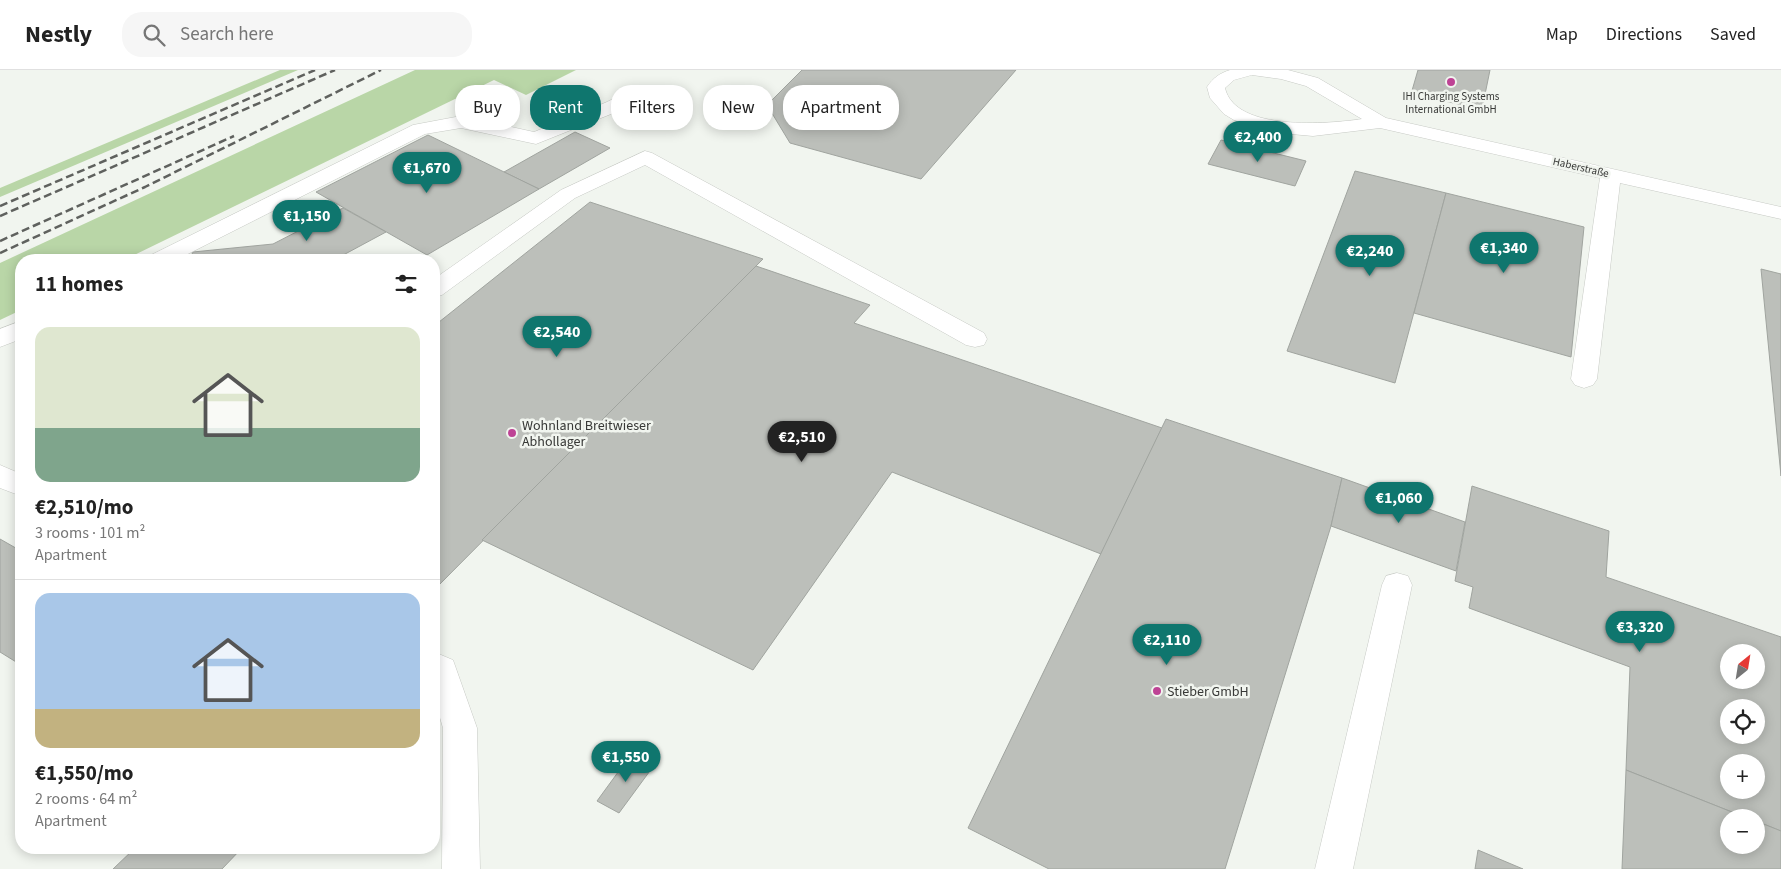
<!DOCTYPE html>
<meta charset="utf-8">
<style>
:root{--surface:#fff;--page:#f6f6f6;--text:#222;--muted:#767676;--line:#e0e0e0;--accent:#0f766e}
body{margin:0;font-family:"Source Sans 3",sans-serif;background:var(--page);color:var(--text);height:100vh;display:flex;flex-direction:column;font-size:19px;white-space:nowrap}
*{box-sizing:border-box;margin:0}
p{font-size:16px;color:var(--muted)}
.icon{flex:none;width:28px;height:28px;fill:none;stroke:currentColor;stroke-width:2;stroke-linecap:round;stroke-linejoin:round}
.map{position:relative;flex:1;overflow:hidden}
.side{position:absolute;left:15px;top:184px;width:425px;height:600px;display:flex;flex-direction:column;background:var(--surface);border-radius:20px;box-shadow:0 2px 12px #0003}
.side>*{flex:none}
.top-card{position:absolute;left:455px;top:15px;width:475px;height:45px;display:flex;gap:10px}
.needle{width:32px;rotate:30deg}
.controls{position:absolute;left:1720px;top:574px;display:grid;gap:10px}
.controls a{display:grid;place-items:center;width:45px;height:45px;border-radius:50%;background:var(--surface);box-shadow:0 2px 12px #0003;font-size:25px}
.price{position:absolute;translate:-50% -42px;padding:0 11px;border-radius:18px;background:var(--accent);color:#fff;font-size:16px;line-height:32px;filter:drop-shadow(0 1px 2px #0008)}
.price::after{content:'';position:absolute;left:50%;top:30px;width:15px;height:11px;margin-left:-8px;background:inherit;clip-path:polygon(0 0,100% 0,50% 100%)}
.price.current{background:#222;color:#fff}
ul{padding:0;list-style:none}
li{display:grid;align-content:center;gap:10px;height:265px;padding:0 20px}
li+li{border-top:1px solid var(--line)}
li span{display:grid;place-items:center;height:155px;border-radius:15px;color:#555}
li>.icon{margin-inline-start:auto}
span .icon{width:90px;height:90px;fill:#fffc;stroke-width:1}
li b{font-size:21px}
h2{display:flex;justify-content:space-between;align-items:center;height:60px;padding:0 20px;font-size:21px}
.tag{padding:0 18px;border-radius:20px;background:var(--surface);box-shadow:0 2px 12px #0003;font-size:18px;line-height:45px}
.tag.current{background:var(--accent);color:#fff}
header{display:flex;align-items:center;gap:30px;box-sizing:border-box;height:70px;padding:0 25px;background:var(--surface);border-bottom:1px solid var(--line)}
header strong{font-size:24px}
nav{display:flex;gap:28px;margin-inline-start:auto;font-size:18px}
.search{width:350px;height:45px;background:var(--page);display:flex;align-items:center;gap:12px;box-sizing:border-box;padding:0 18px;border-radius:20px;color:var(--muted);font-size:19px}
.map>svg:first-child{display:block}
.green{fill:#b9d6a7}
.building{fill:#bcbfba;stroke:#a0a49f;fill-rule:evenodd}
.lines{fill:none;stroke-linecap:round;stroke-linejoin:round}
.minor-casing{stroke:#c7cac5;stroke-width:1}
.minor{fill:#fff;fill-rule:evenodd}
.rail{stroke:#5f615e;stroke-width:2.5;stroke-dasharray:8 4;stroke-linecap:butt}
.poi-dot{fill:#be4395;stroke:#f1f5ef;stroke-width:2}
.labels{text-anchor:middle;stroke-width:5;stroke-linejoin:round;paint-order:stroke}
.far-poi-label{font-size:11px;fill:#373836;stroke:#f1f5ef}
.far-street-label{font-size:11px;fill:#373836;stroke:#f1f5ef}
.poi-label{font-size:14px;fill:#373836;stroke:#f1f5ef;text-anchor:start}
</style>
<header>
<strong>Nestly</strong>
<div class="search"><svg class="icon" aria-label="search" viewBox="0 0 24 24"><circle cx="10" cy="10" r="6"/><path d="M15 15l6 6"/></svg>Search here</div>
<nav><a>Map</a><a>Directions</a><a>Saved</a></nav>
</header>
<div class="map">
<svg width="1781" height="799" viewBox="0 0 1781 799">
<rect width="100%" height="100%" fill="#f1f5ef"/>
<g class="green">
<path d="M280,0H298L0,127V118Z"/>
<path d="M415,0H576L526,25L494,10L124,190H21V240L0,250V193Z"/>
</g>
<g class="building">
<path d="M802,0H1016L921,109L790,73L767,35Z"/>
<path d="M1418,0H1490L1482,39L1411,24Z"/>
<path d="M492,27L514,37L489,50L467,40Z"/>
<path d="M575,62L610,78L539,119L504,102Z"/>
<path d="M428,65L539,119L427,185L316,122Z"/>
<path d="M1221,70L1306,91L1295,116L1208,94Z"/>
<path d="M1355,101L1446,123L1395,313L1287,281Z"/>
<path d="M1446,123L1584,157L1571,287L1414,243Z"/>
<path d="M590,132L763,189L434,520V256Z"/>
<path d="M343,138L386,162L334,190H189L193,182L273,174Z"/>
<path d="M756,196L870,235L854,253L1162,358L1101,484L892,402L753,600L482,470Z"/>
<path d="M1761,199L1781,204V406Z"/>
<path d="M1166,349L1342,408L1331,456L1225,799H1049L968,758Z"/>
<path d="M1342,408L1465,452L1456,501L1331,456Z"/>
<path d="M1472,416L1609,461L1606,507L1781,567V761L1756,751V748H1747L1626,700L1630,597L1469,538L1473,517L1455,511ZM1729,582H1756V610H1729ZM1729,638H1756V665H1729ZM1729,692H1756V720H1729Z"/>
<path d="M0,469L21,481V595L0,582Z"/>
<path d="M632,683L655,694L619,743L597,731Z"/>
<path d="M1626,700L1747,748H1729V775H1756V751L1781,761V799H1622Z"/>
<path d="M135,778H242L222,799H113Z"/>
<path d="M1478,780L1523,799H1475Z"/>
</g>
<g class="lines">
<defs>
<g id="minor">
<path d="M1230,0H1288L1318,8L1386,48L1781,137V149L1620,113L1597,309L1593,315L1584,318L1575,315L1571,309L1600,108L1380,58L1313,66L1280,63L1263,59L1234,50L1224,44L1210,28L1207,17C1213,8 1220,3 1230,0ZM1252,5L1281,9L1306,16L1362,49C1329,54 1235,62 1225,18L1234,10Z"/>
<path d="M635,18L642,20L644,24L642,28L621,40L536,74L461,58L425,64L176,190H148L151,185L413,55L461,46L534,62L607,32Z"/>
<path d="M645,81L652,83L984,263L987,269L984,275L975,277L966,275L645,95L575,128L442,225L434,227V209L561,120Z"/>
<path d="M21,251V269L0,277V259Z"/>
<path d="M0,395L21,404V426L0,418Z"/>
<path d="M1397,503L1408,506L1412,515L1353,799H1315L1382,515L1386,506Z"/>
<path d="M434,582L453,590L477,658L480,799H442L443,658L434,627Z"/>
</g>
</defs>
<use href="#minor" class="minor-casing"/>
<use href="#minor" class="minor"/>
<g class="rail">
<path d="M0,136L315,0"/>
<path d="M0,146L335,0"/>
<path d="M0,171L234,66"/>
<path d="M0,183L145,117L381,0"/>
</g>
</g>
<g class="poi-dot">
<circle cx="1451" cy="12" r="5"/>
<circle cx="512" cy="363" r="5"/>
<circle cx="1157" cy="621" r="5"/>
</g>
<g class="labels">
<g class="far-poi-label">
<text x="1451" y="30">IHI Charging Systems<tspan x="1451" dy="13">International GmbH</tspan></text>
</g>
<g class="far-street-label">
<text transform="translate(1581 97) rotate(13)" y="4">Haberstraße</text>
</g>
<g class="poi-label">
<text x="522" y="360">Wohnland Breitwieser<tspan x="522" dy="16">Abhollager</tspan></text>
<text x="1167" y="626">Stieber GmbH</text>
</g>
</g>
</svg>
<div class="controls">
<a><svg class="needle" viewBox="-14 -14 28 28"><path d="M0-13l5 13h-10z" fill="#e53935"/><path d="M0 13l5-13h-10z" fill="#767676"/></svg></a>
<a><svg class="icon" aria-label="locate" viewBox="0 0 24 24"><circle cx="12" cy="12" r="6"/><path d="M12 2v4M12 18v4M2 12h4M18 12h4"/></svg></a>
<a>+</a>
<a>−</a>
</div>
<b class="price" style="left:1258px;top:93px">€2,400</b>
<b class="price" style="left:427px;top:124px">€1,670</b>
<b class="price" style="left:307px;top:172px">€1,150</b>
<b class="price" style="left:1504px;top:204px">€1,340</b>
<b class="price" style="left:1370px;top:207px">€2,240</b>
<b class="price" style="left:557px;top:288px">€2,540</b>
<b class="price current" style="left:802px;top:393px">€2,510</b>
<b class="price" style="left:1399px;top:454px">€1,060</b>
<b class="price" style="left:1640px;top:583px">€3,320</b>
<b class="price" style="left:1167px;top:596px">€2,110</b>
<b class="price" style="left:626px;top:713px">€1,550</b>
<div class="top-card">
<a class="tag">Buy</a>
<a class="tag current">Rent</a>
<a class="tag">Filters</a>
<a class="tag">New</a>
<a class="tag">Apartment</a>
</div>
<section class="side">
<h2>11 homes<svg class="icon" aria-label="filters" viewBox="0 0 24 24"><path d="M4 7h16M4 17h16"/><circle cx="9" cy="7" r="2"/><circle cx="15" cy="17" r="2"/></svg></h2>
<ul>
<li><span style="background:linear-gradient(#dfe7d0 65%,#7fa58c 0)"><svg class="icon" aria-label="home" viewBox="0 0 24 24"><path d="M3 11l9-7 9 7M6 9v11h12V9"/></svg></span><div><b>€2,510/mo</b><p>3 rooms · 101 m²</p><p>Apartment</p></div></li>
<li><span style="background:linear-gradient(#a9c7e8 75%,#c2b280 0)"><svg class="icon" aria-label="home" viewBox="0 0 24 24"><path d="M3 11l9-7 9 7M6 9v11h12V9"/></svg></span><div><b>€1,550/mo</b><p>2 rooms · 64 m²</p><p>Apartment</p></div></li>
</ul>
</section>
</div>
